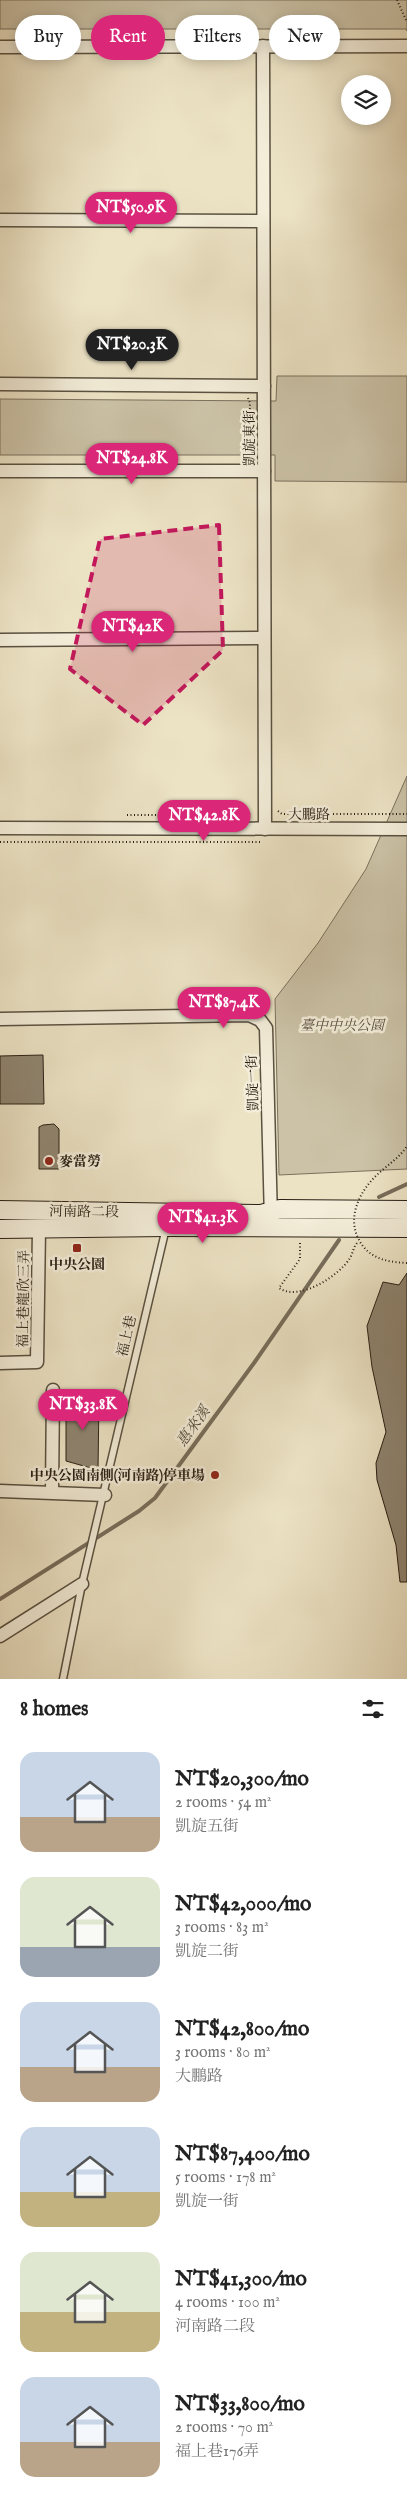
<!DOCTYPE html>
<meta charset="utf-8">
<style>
:root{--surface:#fff;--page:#f6f6f6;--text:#222;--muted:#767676;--accent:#db2777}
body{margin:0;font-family:"IM FELL English","Noto Serif TC",serif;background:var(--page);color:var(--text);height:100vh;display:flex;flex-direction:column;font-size:19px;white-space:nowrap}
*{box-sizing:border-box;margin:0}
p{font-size:16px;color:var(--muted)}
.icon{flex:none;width:28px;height:28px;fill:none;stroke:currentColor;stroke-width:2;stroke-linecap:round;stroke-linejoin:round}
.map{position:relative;height:1679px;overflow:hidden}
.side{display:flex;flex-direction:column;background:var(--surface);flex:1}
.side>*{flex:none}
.banner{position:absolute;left:15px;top:15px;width:378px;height:45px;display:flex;gap:10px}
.buttons{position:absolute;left:341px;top:75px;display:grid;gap:10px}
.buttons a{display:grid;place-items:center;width:50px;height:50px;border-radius:50%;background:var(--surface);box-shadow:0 2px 12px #0003;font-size:25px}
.price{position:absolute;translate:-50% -42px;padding:0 11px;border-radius:18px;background:var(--accent);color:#fff;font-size:16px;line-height:32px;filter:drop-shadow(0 1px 2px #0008)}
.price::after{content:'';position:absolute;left:50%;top:30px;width:15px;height:11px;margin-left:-8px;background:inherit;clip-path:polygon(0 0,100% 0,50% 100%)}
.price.on{background:#222;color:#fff}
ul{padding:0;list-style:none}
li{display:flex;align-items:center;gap:15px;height:125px;padding:0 20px}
li span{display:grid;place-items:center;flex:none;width:140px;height:100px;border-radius:15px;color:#555}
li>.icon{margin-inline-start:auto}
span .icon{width:60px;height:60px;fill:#fffc;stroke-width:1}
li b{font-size:21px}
h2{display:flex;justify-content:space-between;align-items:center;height:60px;padding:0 20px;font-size:21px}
.chip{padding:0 18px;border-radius:22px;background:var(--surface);box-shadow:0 2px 12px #0003;font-size:18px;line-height:45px}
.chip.on{background:var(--accent);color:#fff}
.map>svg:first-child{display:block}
.green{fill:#cbc2a7;stroke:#7a715e}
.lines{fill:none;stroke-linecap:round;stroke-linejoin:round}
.stream{stroke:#776d5b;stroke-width:4}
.building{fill:#8f8571;stroke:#2a2015}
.lane-casing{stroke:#5a5141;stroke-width:9}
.street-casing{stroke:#5a5141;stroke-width:15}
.secondary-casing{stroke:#2a2015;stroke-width:20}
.path{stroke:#2a2015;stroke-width:2;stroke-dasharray:1 2.5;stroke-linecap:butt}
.lane{stroke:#f3edd9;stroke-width:6}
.street{stroke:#f3edd9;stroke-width:12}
.secondary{stroke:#f3edd9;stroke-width:18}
.path-bridge{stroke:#2a2015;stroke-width:2;stroke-dasharray:1 2.5;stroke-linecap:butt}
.marked{fill:#c2185b;fill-opacity:0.2;stroke:#c2185b;stroke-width:4;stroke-dasharray:10 6;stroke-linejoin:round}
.poi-dot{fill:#8f2418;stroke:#f3edd9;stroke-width:2}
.labels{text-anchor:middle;stroke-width:5;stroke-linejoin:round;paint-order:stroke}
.street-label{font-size:14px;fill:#2a2015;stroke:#f3edd9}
.park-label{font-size:14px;font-style:italic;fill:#5a5141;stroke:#f3edd9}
.poi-label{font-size:14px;font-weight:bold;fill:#2a2015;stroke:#f3edd9;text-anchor:start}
.water-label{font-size:15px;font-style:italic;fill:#574d3e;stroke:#f3edd9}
</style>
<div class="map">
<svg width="407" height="1679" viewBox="0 0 407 1679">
<rect width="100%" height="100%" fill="#ece3c5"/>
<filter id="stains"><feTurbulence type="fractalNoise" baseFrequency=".004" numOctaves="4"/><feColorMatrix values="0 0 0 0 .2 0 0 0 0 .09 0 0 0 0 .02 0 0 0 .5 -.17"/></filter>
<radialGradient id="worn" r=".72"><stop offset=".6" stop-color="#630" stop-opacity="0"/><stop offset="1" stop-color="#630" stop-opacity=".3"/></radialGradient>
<g class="green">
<path d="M0,0H407V31L406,29H0Z"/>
<path d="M277,376H407V482L275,481V455H0V399L276,401Z"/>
<path d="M407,776V1169L279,1175L275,999L318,943L366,869Z"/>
</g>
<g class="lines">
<g class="stream">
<path d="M379,1197L407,1184"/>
<path d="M0,1599L139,1511L155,1498L254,1363L339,1240"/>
</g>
</g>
<g class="building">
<path d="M43,1055L44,1104H0V1056Z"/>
<path d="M54,1124L59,1129V1169H39V1127L43,1125Z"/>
<path d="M407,1273V1582H400L396,1545L377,1480L376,1463L386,1432L372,1367L367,1326L383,1282L399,1285Z"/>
<path d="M66,1397H99L98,1470L66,1461Z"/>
</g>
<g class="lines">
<defs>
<path id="lane" d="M63,1679L82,1584L166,1228"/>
<g id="street">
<path d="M263,46L265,829"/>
<path d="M0,47L407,46"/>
<path d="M0,220L263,221"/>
<path d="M0,384L264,386"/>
<path d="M0,471H264"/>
<path d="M0,640L264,638"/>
<path d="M0,828L407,829"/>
<path d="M0,1019L249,1015L260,1020L266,1028L271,1220"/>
<path d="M0,1363L37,1362L39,1229"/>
<path d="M0,1491L105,1495"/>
<path d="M52,1492L53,1390"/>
<path d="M0,1636L82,1584"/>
</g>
<g id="secondary">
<path d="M0,1210L261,1214L280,1209L407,1210"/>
<path d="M0,1229L166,1227L407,1228"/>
</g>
</defs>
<use href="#lane" class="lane-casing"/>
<use href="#street" class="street-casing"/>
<use href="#secondary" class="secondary-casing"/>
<g class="path">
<path d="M397,0L407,22"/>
<path d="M248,398L250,403L249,460"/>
<path d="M278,811L282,814H407"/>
<path d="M127,815H247L252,812"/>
<path d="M0,842H260"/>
<path d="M300,1243V1259L279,1288C299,1302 339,1276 350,1258C353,1253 353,1248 357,1243"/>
</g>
<use href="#lane" class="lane"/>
<use href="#street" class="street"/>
<use href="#secondary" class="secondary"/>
<path class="path-bridge" d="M407,1263C387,1262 368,1259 358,1238C347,1215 361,1189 379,1173C389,1164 400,1157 407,1146"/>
</g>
<path class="marked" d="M219,525L223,650L143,725L70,669L100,539Z"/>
<g class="poi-dot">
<circle cx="49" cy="1161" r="5"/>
<rect x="72" y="1243" width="10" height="10" rx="2.5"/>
<circle cx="215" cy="1475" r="5"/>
</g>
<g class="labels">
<g class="street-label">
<text transform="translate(249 438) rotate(-90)" y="5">凱旋東街</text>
<text x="309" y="819">大鵬路</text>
<text transform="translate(252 1083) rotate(-92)" y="5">凱旋一街</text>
<text transform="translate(84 1211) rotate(1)" y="5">河南路二段</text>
<text transform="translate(23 1299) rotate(-89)" y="5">福上巷龍欣三弄</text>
<text transform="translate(126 1336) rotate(-77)" y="5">福上巷</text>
</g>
<g class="park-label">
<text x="342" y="1030">臺中中央公園</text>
</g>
<g class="poi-label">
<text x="59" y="1166">麥當勞</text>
<text x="77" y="1269" text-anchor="middle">中央公園</text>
<text x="205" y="1480" text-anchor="end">中央公園南側(河南路)停車場</text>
</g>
<g class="water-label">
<text transform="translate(193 1426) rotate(-54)" y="5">惠來溪</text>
</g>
</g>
<rect width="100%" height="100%" filter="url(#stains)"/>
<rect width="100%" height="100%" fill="url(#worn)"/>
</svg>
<div class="buttons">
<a><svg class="icon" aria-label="layers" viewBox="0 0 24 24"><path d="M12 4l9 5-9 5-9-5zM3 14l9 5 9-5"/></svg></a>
</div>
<b class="price" style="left:131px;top:234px">NT$50.9K</b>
<b class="price on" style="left:132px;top:371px">NT$20.3K</b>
<b class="price" style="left:132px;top:485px">NT$24.8K</b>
<b class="price" style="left:133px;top:653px">NT$42K</b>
<b class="price" style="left:204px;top:842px">NT$42.8K</b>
<b class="price" style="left:224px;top:1029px">NT$87.4K</b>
<b class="price" style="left:203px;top:1244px">NT$41.3K</b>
<b class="price" style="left:83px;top:1431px">NT$33.8K</b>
<div class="banner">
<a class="chip">Buy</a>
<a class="chip on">Rent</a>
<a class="chip">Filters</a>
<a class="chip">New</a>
</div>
</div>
<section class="side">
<h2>8 homes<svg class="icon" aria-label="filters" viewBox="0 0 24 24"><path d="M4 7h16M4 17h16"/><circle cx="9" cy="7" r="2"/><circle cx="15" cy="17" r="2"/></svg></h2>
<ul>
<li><span style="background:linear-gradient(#c9d6e8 65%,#b9a48a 0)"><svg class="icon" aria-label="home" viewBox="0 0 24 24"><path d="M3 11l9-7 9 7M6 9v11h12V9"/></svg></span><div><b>NT$20,300/mo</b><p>2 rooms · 54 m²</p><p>凱旋五街</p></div></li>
<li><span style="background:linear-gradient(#dfe7d0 70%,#9aa5b1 0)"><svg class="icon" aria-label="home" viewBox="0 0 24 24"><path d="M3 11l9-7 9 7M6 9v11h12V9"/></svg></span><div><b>NT$42,000/mo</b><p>3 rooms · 83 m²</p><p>凱旋二街</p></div></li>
<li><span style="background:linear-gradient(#c9d6e8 65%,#b9a48a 0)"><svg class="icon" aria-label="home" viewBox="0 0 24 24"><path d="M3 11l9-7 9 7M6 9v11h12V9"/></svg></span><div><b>NT$42,800/mo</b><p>3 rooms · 80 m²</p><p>大鵬路</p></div></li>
<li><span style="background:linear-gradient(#c9d6e8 65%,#c2b280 0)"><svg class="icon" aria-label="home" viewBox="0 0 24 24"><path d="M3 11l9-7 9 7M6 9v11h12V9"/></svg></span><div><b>NT$87,400/mo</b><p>5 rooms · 178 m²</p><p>凱旋一街</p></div></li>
<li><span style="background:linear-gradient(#dfe7d0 60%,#c2b280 0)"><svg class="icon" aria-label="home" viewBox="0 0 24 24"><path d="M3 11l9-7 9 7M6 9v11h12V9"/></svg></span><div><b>NT$41,300/mo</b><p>4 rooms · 100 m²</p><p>河南路二段</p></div></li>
<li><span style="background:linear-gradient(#c9d6e8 65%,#b9a48a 0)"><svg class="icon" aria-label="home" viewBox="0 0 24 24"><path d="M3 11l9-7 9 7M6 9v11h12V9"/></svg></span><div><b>NT$33,800/mo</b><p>2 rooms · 70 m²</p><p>福上巷176弄</p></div></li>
</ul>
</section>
